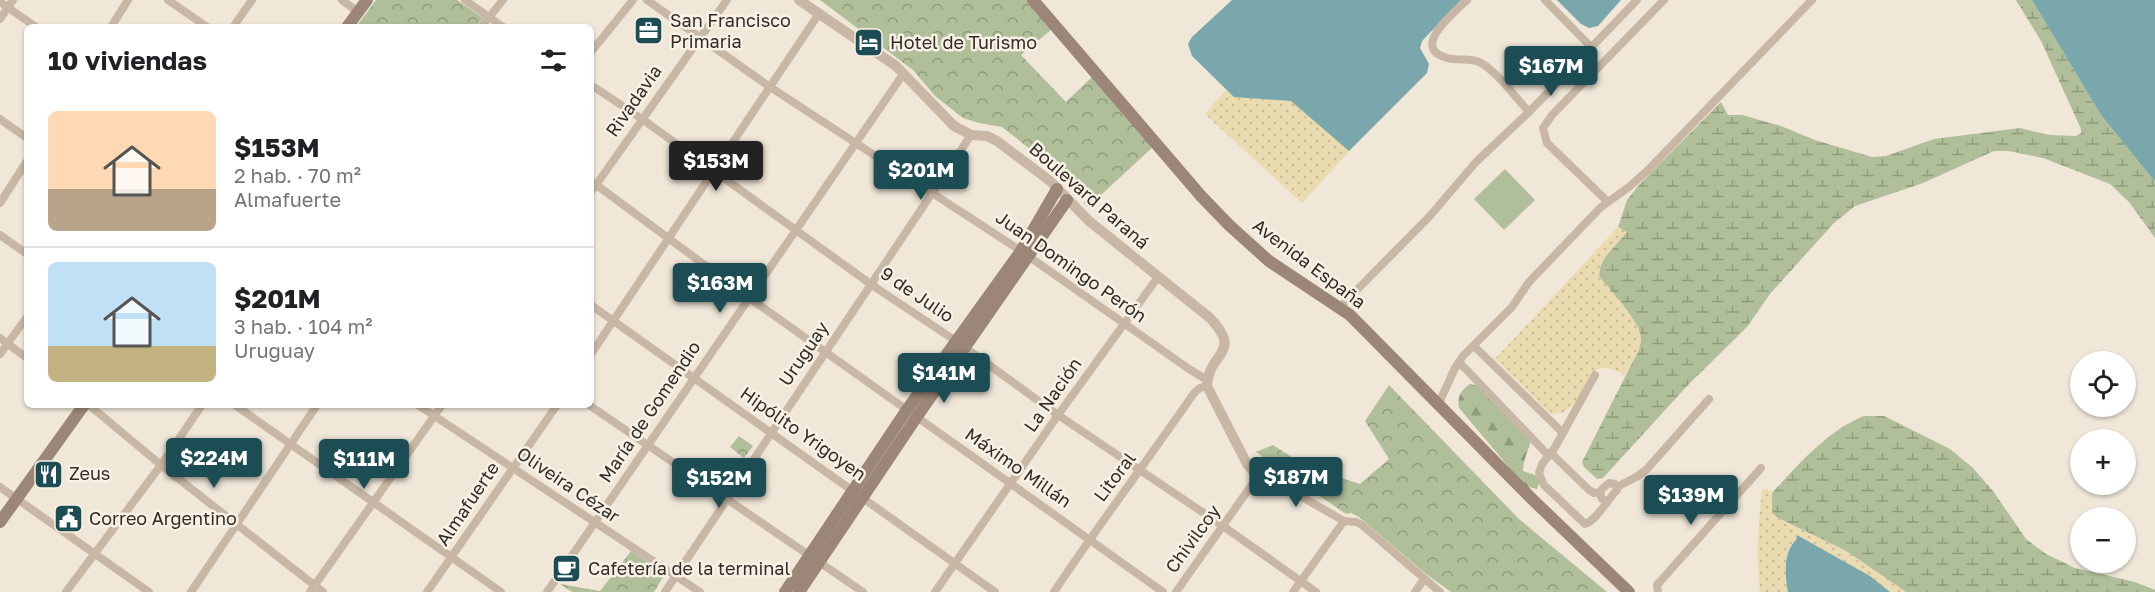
<!DOCTYPE html>
<html lang="es">
<meta charset="utf-8">
<style>
:root{--surface:#fff;--page:#f2f2f2;--text:#202124;--muted:#757577;--line:#e0e0e0;--accent:#1d4d54}
body{margin:0;font-family:"Golos Text",sans-serif;background:var(--page);color:var(--text);height:100vh;display:flex;flex-direction:column;font-size:22px;white-space:nowrap}
*{box-sizing:border-box;margin:0}
p{font-size:20px;color:var(--muted)}
.icon{flex:none;width:33px;height:33px;fill:none;stroke:currentColor;stroke-width:2;stroke-linecap:round;stroke-linejoin:round}
.map{position:relative;flex:1;overflow:hidden}
.side{position:absolute;left:24px;top:24px;width:570px;height:384px;display:flex;flex-direction:column;background:var(--surface);border-radius:9px;box-shadow:0 2px 4px #0004}
.side>*{flex:none}
.buttons{position:absolute;left:2070px;top:351px;display:grid;gap:12px}
.buttons a{display:grid;place-items:center;width:66px;height:66px;border-radius:50%;background:var(--surface);box-shadow:0 2px 4px #0004;font-size:30px}
.price{position:absolute;translate:-50% -51px;padding:0 14px;border-radius:6px;background:var(--accent);color:#fff;font-size:20px;line-height:39px;filter:drop-shadow(0 2px 3px #0008)}
.price::after{content:'';position:absolute;left:50%;top:36px;width:18px;height:14px;margin-left:-9px;background:inherit;clip-path:polygon(0 0,100% 0,50% 100%)}
.price.current{background:#222;color:#fff}
ul{padding:0;list-style:none}
li{display:flex;align-items:center;gap:18px;height:150px;padding:0 24px}
li+li{border-top:2px solid var(--line)}
li span{display:grid;place-items:center;flex:none;width:168px;height:120px;border-radius:9px;color:#555}
li>.icon{margin-inline-start:auto}
span .icon{width:72px;height:72px;fill:#fffc;stroke-width:1}
li b{font-size:26px}
h2{display:flex;justify-content:space-between;align-items:center;height:72px;padding:0 24px;font-size:26px}
.map>svg:first-child{display:block}
.grass{fill:#b0bf9a}
.forest{fill:url(#forest-firs)}
.wetland{fill:url(#wetland-marsh)}
.sand{fill:url(#sand-dots)}
.park{fill:url(#park-crowns)}
.water{fill:#79a7ac}
.lines{fill:none;stroke-linecap:round;stroke-linejoin:round}
.minor{stroke:#c8b7a5;stroke-width:8}
.tertiary{stroke:#c8b7a5;stroke-width:10}
.secondary{stroke:#9b8677;stroke-width:12}
.labels{text-anchor:middle;stroke-width:5;stroke-linejoin:round;paint-order:stroke}
.poi-label{font-size:18px;fill:#342b26;stroke:#f8f1e5;text-anchor:start}
.street-label{font-size:18px;fill:#342b26;stroke:#f8f1e5}
</style>
<div class="map">
<svg width="2155" height="592" viewBox="0 0 2155 592">
<defs>
<pattern id="forest-firs" width="22" height="20" patternUnits="userSpaceOnUse" patternTransform="scale(1.5)"><rect width="22" height="20" fill="#b0bf9a"/><path d="M5 1l3.5 6h-7zM16 11l3.5 6h-7z" fill="#909b7d"/></pattern>
<pattern id="wetland-marsh" width="20" height="14" patternUnits="userSpaceOnUse" patternTransform="scale(1.5)"><rect width="20" height="14" fill="#b0bf9a"/><path d="M1 5h8M5 5V1M11 12h8M15 12V8" fill="none" stroke="#909b7d"/></pattern>
<pattern id="sand-dots" width="8" height="8" patternUnits="userSpaceOnUse" patternTransform="scale(1.5)"><rect width="8" height="8" fill="#ebdbb0"/><path d="M2 2h.1M6 6h.1" fill="none" stroke="#cabc97" stroke-width="1.8" stroke-linecap="round"/></pattern>
<pattern id="park-crowns" width="20" height="18" patternUnits="userSpaceOnUse" patternTransform="scale(1.5)"><rect width="20" height="18" fill="#b0bf9a"/><path d="M2 6a3 3 0 1 1 6 0M12 15a3 3 0 1 1 6 0" fill="none" stroke="#909b7d"/></pattern>
</defs>
<rect width="100%" height="100%" fill="#f0e7d9"/>
<path class="grass" d="M1505,169L1535,200L1504,230L1474,199Z"/>
<path class="forest" d="M1470,384L1484,387L1531,439C1529,451 1523,459 1523,471L1535,475L1540,481L1537,489L1525,486L1459,408C1457,397 1461,390 1470,384Z"/>
<g class="wetland">
<path d="M2016,0H2032L2101,115L2155,182V238L2129,202L2110,184L2043,158L2009,151H1994L1923,183L1855,206L1833,224L1770,294L1747,327L1688,385L1603,478L1597,479L1584,467L1582,462L1635,357L1639,329L1599,276C1600,257 1614,246 1626,232L1618,227L1627,200L1639,185L1721,102L1728,115H1742L1781,126L1815,140L1872,157L1886,156L1934,139L2020,128L2049,135L2076,136L2081,133V129L2041,41Z"/>
<path d="M1864,416H1884L1950,449L1973,468L1993,491L2026,539L2046,554L2075,568L2135,582L2155,590V592H1906L1846,551L1776,517L1772,511V493C1799,464 1827,431 1864,416Z"/>
</g>
<g class="sand">
<path d="M1415,79L1302,203L1205,114L1225,91L1284,96Z"/>
<path d="M1618,227L1627,232L1601,262L1599,276C1609,289 1643,324 1641,340C1641,352 1630,365 1624,375C1576,346 1593,416 1551,414L1495,359Z"/>
<path d="M1767,489L1772,493V511L1776,517L1846,551L1906,592H1890L1870,576L1797,535C1796,541 1792,542 1790,547C1784,562 1785,577 1788,592H1760C1756,555 1758,527 1762,490Z"/>
</g>
<g class="park">
<path d="M376,0H457L483,18L475,27H356Z"/>
<path d="M820,0H1027L1052,29L1021,55L1066,102L1092,77L1154,146L1088,207L1084,203L1087,194L1002,127L979,123L963,118L935,96L913,70Z"/>
<path d="M1389,385L1519,519L1607,592H1451L1426,574L1359,517L1351,513L1346,514L1256,452L1273,445L1307,467L1360,484L1389,459L1365,421Z"/>
<path d="M739,436L753,446L744,458L730,447Z"/>
<path d="M631,551L665,574L654,592H572L560,584L600,591Z"/>
</g>
<g class="water">
<path d="M1232,0H1461L1422,41L1420,48L1429,64L1427,73L1349,151L1291,101L1234,97L1192,56L1188,44L1192,37Z"/>
<path d="M1557,0H1621L1598,26L1589,28L1581,24Z"/>
<path d="M2032,0H2155V182L2101,115Z"/>
<path d="M1797,535L1870,576L1890,592H1788C1785,575 1783,552 1796,540Z"/>
</g>
<g class="lines">
<g class="minor">
<path d="M168,0L207,27"/>
<path d="M342,0L358,12"/>
<path d="M465,0L503,27"/>
<path d="M647,0L770,87L1021,251L1189,369L1207,380"/>
<path d="M1467,0C1455,12 1409,48 1447,58C1458,61 1470,58 1479,62C1496,70 1516,98 1529,112"/>
<path d="M1545,0L1592,48"/>
<path d="M0,2L36,27"/>
<path d="M0,19L13,0"/>
<path d="M111,27L128,0"/>
<path d="M233,27L252,0"/>
<path d="M481,27L503,0"/>
<path d="M591,52L633,0"/>
<path d="M591,85L642,119L872,285L956,341L1058,415L1223,526L1316,592"/>
<path d="M0,119L27,138"/>
<path d="M591,181L748,297L1163,592"/>
<path d="M591,192L727,0"/>
<path d="M1608,202L1547,143L1543,128L1552,115L1664,0"/>
<path d="M0,203L27,161"/>
<path d="M0,235L27,254"/>
<path d="M591,305L995,592"/>
<path d="M1340,307L1429,217L1476,162L1529,112L1637,0"/>
<path d="M0,338L27,358"/>
<path d="M1474,346L1563,433"/>
<path d="M0,354L27,317"/>
<path d="M591,354L818,15"/>
<path d="M1459,362L1549,456"/>
<path d="M1595,375L1554,449L1542,464L1539,473L1544,485L1585,524C1596,521 1608,499 1617,490L1615,484L1609,483L1602,489L1600,495L1602,499L1606,500"/>
<path d="M1439,403L1455,368L1463,356L1512,307L1529,282L1601,207L1629,187L1648,170L1812,0"/>
<path d="M89,405L161,465L323,592"/>
<path d="M235,405L501,592"/>
<path d="M418,405L700,592"/>
<path d="M589,405L863,592"/>
<path d="M1551,453L1589,490L1594,493L1600,492"/>
<path d="M0,487L149,592"/>
<path d="M1617,487L1638,476L1647,469L1709,399"/>
<path d="M66,592L161,465L202,405"/>
<path d="M191,592L317,405"/>
<path d="M310,592L442,405"/>
<path d="M427,592L557,405"/>
<path d="M547,592L904,73"/>
<path d="M665,592L971,135"/>
<path d="M935,592L1058,415L1158,277"/>
<path d="M1054,592C1099,524 1148,460 1194,393L1200,388L1207,386"/>
<path d="M1176,592L1258,476L1302,497L1344,521L1356,522L1362,525L1440,592"/>
<path d="M1293,592L1344,521"/>
<path d="M1415,592L1424,579"/>
<path d="M1658,592L1657,585L1761,468"/>
</g>
<path class="tertiary" d="M799,0L896,66L954,126L971,135L987,136L997,141L1050,181L1089,221L1210,318C1244,354 1208,352 1207,386L1247,464L1258,476"/>
<g class="secondary">
<path d="M1033,0L1201,196L1229,225L1269,261L1350,315L1533,500L1629,592"/>
<path d="M347,27L367,0"/>
<path d="M0,522L84,405"/>
<path d="M785,592L906,411L1021,251L1057,189"/>
<path d="M799,592L916,418L1067,200"/>
</g>
</g>
<defs>
<symbol id="office-square" viewBox="-11 -11 22 22"><rect x="-9" y="-9" width="18" height="18" rx="4" fill="#1d4d54" stroke="#f8f1e5"/><path d="M-6-3h4V-5.5h4V-3h4V5H-6ZM-1-4.5V-3h2v-1.5ZM-6 0V1H6V0Z" fill="#fff"/></symbol>
<symbol id="hotel-square" viewBox="-11 -11 22 22"><rect x="-9" y="-9" width="18" height="18" rx="4" fill="#1d4d54" stroke="#f8f1e5"/><path d="M-6-4.5h1.5V1H6V5H4.5V3h-9V5H-6ZM-4 0a1.8 1.8 0 1 1 3.6 0ZM.5 0V-2.5h3Q6-2.5 6 0Z" fill="#fff"/></symbol>
<symbol id="restaurant-square" viewBox="-11 -11 22 22"><rect x="-9" y="-9" width="18" height="18" rx="4" fill="#1d4d54" stroke="#f8f1e5"/><path d="M-5-6h1v4h1v-4h1v4h1v-4h1v5L-1.5 .5V6h-2V.5L-5-1ZM5-6V6H3V1.5H1.5Q1.5-4 5-6Z" fill="#fff"/></symbol>
<symbol id="civic-square" viewBox="-11 -11 22 22"><rect x="-9" y="-9" width="18" height="18" rx="4" fill="#1d4d54" stroke="#f8f1e5"/><path d="M-.6-6.5H3V-4.5H.6V-3L4-1V1h2V6H-6V1h2V-1L-.6-3ZM-1.2 2.5V6h2.4V2.5Z" fill="#fff"/></symbol>
<symbol id="cafe-square" viewBox="-11 -11 22 22"><rect x="-9" y="-9" width="18" height="18" rx="4" fill="#1d4d54" stroke="#f8f1e5"/><path d="M-5.5-4.5H6V0H3Q3 3.5 0 3.5H-2.5Q-5.5 3.5-5.5 0ZM3-3.2v2h1.7v-2ZM-6 4.5H4V6H-6Z" fill="#fff"/></symbol>
</defs>
<g fill-rule="evenodd">
<use href="#office-square" x="632" y="14" width="33" height="33"/>
<use href="#hotel-square" x="852" y="26" width="33" height="33"/>
<use href="#restaurant-square" x="32" y="458" width="33" height="33"/>
<use href="#civic-square" x="52" y="502" width="33" height="33"/>
<use href="#cafe-square" x="550" y="552" width="33" height="33"/>
</g>
<g class="labels">
<g class="poi-label">
<text x="670" y="27">San Francisco<tspan x="670" dy="21">Primaria</tspan></text>
<text x="890" y="49">Hotel de Turismo</text>
<text x="69" y="480">Zeus</text>
<text x="89" y="525">Correo Argentino</text>
<text x="588" y="575">Cafetería de la terminal</text>
</g>
<g class="street-label">
<text transform="translate(634 101) rotate(-55)" y="6">Rivadavia</text>
<text transform="translate(1089 196) rotate(41)" y="6">Boulevard Paraná</text>
<text transform="translate(1309 264) rotate(37)" y="6">Avenida España</text>
<text transform="translate(1071 267) rotate(35)" y="6">Juan Domingo Perón</text>
<text transform="translate(917 295) rotate(34)" y="6">9 de Julio</text>
<text transform="translate(804 354) rotate(-56)" y="6">Uruguay</text>
<text transform="translate(1053 395) rotate(-55)" y="6">La Nación</text>
<text transform="translate(650 412) rotate(-56)" y="6">María de Gomendio</text>
<text transform="translate(803 434) rotate(35)" y="6">Hipólito Yrigoyen</text>
<text transform="translate(1018 468) rotate(35)" y="6">Máximo Millán</text>
<text transform="translate(1115 477) rotate(-53)" y="6">Litoral</text>
<text transform="translate(568 485) rotate(34)" y="6">Oliveira Cézar</text>
<text transform="translate(468 504) rotate(-56)" y="6">Almafuerte</text>
<text transform="translate(1193 539) rotate(-54)" y="6">Chivilcoy</text>
</g>
</g>
</svg>
<div class="buttons">
<a><svg class="icon" aria-label="locate" viewBox="0 0 24 24"><circle cx="12" cy="12" r="6"/><path d="M12 2v4M12 18v4M2 12h4M18 12h4"/></svg></a>
<a>+</a>
<a>−</a>
</div>
<b class="price" style="left:1551px;top:97px">$167M</b>
<b class="price current" style="left:716px;top:192px">$153M</b>
<b class="price" style="left:921px;top:201px">$201M</b>
<b class="price" style="left:720px;top:314px">$163M</b>
<b class="price" style="left:944px;top:404px">$141M</b>
<b class="price" style="left:214px;top:489px">$224M</b>
<b class="price" style="left:364px;top:490px">$111M</b>
<b class="price" style="left:1296px;top:508px">$187M</b>
<b class="price" style="left:719px;top:509px">$152M</b>
<b class="price" style="left:1691px;top:526px">$139M</b>
<section class="side">
<h2>10 viviendas<svg class="icon" aria-label="filters" viewBox="0 0 24 24"><path d="M4 7h16M4 17h16"/><circle cx="9" cy="7" r="2"/><circle cx="15" cy="17" r="2"/></svg></h2>
<ul>
<li><span style="background:linear-gradient(#ffd9b3 65%,#b9a48a 0)"><svg class="icon" aria-label="home" viewBox="0 0 24 24"><path d="M3 11l9-7 9 7M6 9v11h12V9"/></svg></span><div><b>$153M</b><p>2 hab. · 70 m²</p><p>Almafuerte</p></div></li>
<li><span style="background:linear-gradient(#bfe0f5 70%,#c2b280 0)"><svg class="icon" aria-label="home" viewBox="0 0 24 24"><path d="M3 11l9-7 9 7M6 9v11h12V9"/></svg></span><div><b>$201M</b><p>3 hab. · 104 m²</p><p>Uruguay</p></div></li>
</ul>
</section>
</div>
